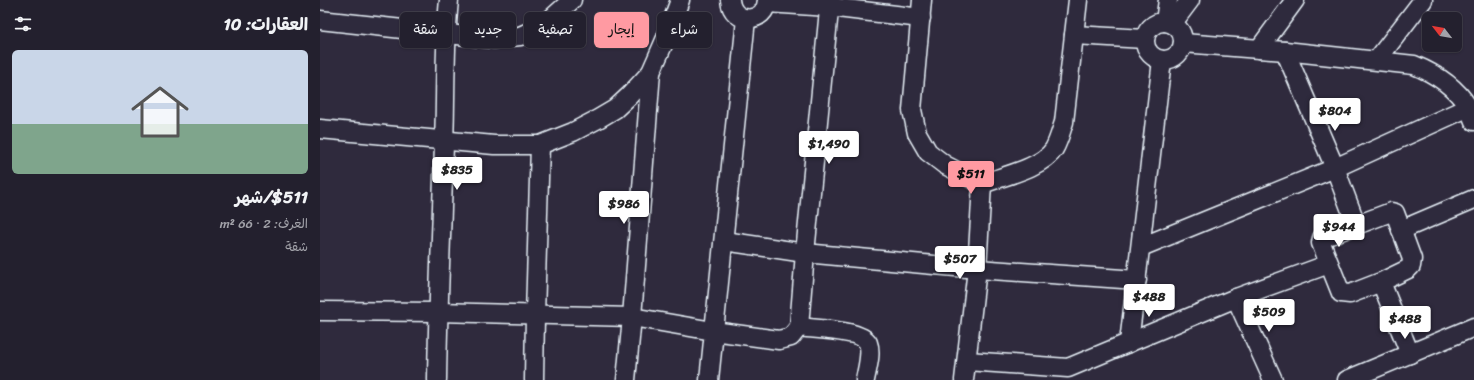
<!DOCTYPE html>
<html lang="ar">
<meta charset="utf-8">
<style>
:root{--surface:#23202e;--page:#2f2d3a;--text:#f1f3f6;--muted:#a3a3aa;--line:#403e4a;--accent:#ff9aa2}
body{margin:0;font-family:Sriracha,"Playpen Sans Arabic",sans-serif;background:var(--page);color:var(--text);direction:rtl;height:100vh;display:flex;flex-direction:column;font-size:15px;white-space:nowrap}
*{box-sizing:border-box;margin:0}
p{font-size:13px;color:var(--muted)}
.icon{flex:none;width:22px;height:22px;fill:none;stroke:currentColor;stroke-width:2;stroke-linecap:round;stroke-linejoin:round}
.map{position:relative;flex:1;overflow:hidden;direction:ltr}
.details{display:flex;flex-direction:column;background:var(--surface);width:320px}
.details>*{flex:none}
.banner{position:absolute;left:12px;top:12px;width:380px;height:36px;direction:rtl;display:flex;gap:8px}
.needle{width:26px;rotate:301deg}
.fabs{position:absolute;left:1102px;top:12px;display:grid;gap:8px}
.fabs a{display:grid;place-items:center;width:40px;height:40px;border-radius:6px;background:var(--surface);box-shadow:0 1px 3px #0004,0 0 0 1px var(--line);font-size:20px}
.price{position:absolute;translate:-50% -34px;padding:0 9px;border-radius:4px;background:#fff;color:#222;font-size:13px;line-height:26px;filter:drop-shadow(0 1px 2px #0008)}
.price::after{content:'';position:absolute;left:50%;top:24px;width:12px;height:9px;margin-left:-6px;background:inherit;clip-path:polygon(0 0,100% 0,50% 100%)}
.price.current{background:var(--accent);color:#111}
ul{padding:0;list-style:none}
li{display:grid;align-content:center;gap:8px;height:212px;padding:0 12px}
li+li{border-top:1px solid var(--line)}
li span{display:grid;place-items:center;height:124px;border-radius:6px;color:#555}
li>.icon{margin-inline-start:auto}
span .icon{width:72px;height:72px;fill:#fffc;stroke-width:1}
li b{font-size:17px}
h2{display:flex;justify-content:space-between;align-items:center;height:48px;padding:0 12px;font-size:17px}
.pill{padding:0 14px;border-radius:6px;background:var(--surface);box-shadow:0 1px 3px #0004,0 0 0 1px var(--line);font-size:14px;line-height:36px}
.pill.current{background:var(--accent);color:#111}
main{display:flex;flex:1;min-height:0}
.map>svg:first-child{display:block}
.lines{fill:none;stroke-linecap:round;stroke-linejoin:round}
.minor-casing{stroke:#e8f1f8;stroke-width:21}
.minor{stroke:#2f2a3d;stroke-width:18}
</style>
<main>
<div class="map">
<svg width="1154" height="380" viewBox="0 0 1154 380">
<rect width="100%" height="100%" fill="#2f2a3d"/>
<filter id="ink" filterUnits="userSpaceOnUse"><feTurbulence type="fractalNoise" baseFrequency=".025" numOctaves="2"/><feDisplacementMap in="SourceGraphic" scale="8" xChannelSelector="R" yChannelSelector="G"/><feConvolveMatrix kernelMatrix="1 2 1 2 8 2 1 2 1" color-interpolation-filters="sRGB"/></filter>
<g filter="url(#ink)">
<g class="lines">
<defs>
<g id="minor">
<path d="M410,0C412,25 446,24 447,0"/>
<path d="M602,0L592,110L597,133L608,152L625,165L662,184C683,176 722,168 734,149C739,140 741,131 744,122L758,0"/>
<path d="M447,3L509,7L601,18"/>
<path d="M0,20L174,39L200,36L223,26L252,0"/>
<path d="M845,22L848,0"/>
<circle cx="844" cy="41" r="19"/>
<path d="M852,24L870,0"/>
<path d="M754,35L825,39"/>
<path d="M863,43L965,51L1094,65C1116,74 1136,87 1148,107C1151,111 1152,117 1154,121"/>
<path d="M939,49L975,0"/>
<path d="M965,51L1015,168L1036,224"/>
<path d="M1057,60L1103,0"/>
<path d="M0,129L174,145H220L253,132L278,119L295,109L309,96L331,72L346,38L360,0"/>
<path d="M1081,230L1154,199"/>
<path d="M404,241L485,253L657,269L817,280"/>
<path d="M821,247L1015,168L1149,107"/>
<path d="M1061,282L1030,294L1021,293L1001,243L1002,238L1071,212L1075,213L1092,259L1091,266L1088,269L1061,282L1090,354"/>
<path d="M916,298L953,380"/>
<path d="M0,311L118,312L312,317L393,331L459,340L471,337L479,327L485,253L510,0"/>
<path d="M479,327C493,329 542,330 548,343C552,353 547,369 545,380"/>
<path d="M809,343L842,60"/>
<path d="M647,361L748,368L916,298L1009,264"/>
<path d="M117,380C118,301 122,222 124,143C126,95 124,48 129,0"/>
<path d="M214,380L215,315L220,145"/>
<path d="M306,380L312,317L331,72"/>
<path d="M389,380L426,19"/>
<path d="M644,380L657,269L662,184"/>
<path d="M1027,380L1154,327"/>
</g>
</defs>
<use href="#minor" class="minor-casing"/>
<use href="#minor" class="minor"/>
</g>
</g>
</svg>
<div class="fabs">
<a><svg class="needle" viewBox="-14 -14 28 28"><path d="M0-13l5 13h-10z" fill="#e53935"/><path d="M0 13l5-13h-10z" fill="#a3a3aa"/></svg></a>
</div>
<b class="price" style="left:1015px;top:132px">$804</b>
<b class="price" style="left:509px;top:165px">$1,490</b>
<b class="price" style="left:137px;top:191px">$835</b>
<b class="price current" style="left:651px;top:195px">$511</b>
<b class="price" style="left:304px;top:225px">$986</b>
<b class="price" style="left:1019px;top:248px">$944</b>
<b class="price" style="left:640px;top:280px">$507</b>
<b class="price" style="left:829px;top:318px">$488</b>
<b class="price" style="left:949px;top:333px">$509</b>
<b class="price" style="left:1085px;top:340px">$488</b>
<div class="banner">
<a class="pill">شراء</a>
<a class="pill current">إيجار</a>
<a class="pill">تصفية</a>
<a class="pill">جديد</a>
<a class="pill">شقة</a>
</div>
</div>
<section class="details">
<h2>العقارات: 10<svg class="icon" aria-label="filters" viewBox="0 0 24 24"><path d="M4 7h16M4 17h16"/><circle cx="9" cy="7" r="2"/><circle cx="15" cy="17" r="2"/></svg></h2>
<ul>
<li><span style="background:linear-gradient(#c9d6e8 60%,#7fa58c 0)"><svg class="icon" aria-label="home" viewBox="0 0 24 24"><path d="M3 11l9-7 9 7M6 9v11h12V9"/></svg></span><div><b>$511/شهر</b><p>الغرف: 2 · 66 m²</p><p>شقة</p></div></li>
</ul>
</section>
</main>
